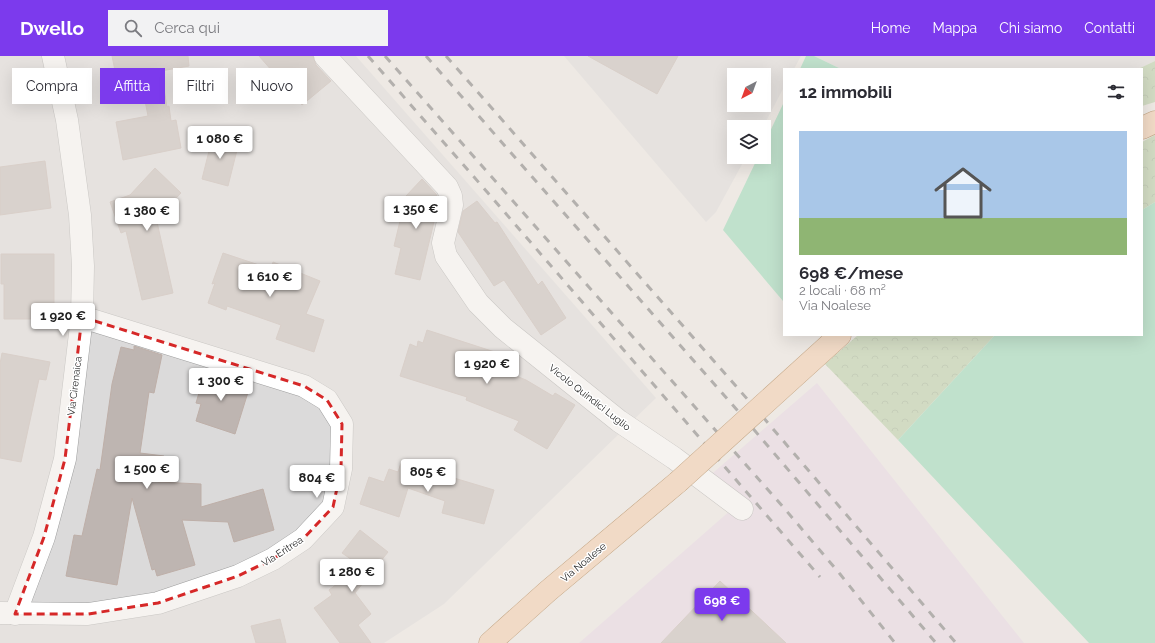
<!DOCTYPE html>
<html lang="it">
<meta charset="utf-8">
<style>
:root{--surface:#fff;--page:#f2f2f3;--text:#2b2b33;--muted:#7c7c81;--line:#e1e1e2;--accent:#7c3aed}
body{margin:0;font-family:Raleway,sans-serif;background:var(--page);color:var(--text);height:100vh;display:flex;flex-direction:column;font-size:15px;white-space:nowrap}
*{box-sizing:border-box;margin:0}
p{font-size:13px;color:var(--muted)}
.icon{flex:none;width:22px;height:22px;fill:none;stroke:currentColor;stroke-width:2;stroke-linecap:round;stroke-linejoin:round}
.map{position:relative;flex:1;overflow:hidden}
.sheet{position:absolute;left:783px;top:12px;width:360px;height:268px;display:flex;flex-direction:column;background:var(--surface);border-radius:0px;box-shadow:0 4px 16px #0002}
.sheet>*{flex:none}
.guide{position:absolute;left:12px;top:12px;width:380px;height:36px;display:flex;gap:8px}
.needle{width:26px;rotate:221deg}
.fabs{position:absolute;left:727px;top:12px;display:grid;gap:8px}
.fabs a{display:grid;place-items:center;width:44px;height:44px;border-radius:0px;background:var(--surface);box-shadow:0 4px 16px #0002;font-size:20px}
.price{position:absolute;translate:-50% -34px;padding:0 9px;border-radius:4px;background:#fff;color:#222;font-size:13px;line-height:26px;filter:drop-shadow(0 1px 2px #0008)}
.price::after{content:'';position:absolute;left:50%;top:24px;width:12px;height:9px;margin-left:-6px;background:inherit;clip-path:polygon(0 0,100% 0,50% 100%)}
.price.on{background:var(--accent);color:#fff}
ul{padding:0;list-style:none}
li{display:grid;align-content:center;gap:8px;height:212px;padding:0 16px}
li+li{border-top:1px solid var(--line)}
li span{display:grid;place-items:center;height:124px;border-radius:0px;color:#555}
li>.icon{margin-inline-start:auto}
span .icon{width:72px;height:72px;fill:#fffc;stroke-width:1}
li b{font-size:17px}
h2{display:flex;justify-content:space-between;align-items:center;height:48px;padding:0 16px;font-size:17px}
.pill{padding:0 14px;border-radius:0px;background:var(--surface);box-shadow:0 4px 16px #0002;font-size:14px;line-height:36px}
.pill.on{background:var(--accent);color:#fff}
header{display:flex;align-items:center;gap:24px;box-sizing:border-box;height:56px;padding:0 20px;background:var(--accent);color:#fff}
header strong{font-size:19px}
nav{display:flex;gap:22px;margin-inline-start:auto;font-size:14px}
.search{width:280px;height:36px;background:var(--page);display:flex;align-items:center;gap:10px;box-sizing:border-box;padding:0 14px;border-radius:0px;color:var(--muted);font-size:15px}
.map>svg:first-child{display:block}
.residential{fill:#dbdada;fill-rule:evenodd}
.industrial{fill:#e6d6e5}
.forest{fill:url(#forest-crowns)}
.pitch{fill:#88d7af}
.building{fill:#beb5b1;stroke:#beafa8}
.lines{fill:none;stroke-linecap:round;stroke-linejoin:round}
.minor-casing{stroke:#9e9e9e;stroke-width:23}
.major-casing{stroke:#8a510c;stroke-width:23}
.minor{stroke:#fff;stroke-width:22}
.major{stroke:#f4c7a3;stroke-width:22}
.rail{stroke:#6b6b6b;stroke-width:3;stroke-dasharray:8 8;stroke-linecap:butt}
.major-bridge-casing{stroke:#8a510c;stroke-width:23;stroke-linecap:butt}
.major-bridge{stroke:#f4c7a3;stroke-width:22}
.marked{fill:none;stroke:#d62828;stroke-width:3;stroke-dasharray:8 5;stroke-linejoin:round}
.labels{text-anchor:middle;stroke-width:3;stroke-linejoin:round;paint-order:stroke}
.street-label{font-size:10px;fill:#1d1d1d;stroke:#fff}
</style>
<header>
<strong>Dwello</strong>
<div class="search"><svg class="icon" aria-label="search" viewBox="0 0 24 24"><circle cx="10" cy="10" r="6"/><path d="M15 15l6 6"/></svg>Cerca qui</div>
<nav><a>Home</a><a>Mappa</a><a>Chi siamo</a><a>Contatti</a></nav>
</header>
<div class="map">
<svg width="1155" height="587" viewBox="0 0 1155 587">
<defs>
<pattern id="forest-crowns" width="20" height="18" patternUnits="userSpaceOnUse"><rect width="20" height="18" fill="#afca9c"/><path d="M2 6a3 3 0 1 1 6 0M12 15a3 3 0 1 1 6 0" fill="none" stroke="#96ad86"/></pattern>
</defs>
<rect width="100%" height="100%" fill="#eee9e4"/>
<g class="residential">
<path d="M0,0H356L656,342L444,548L384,587H0Z"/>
<path d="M564,0H801L794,13H784V31L763,71H734V101H746L716,156L706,166ZM734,19H764V49H734Z"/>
<path d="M814,0H1155V5L1138,13H841Z"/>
</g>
<path class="industrial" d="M817,327L1024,587H579L732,453L707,422Z"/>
<g class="forest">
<path d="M1155,5V46L1142,50V13H1138Z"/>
<path d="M1155,79V146L1142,154V86Z"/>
<path d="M858,279H995L898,384L825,308Z"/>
</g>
<g class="pitch">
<path d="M806,0H814L841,13H800Z"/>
<path d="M784,46V244L783,245L723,174L758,101H764V88Z"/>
<path d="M1155,146V587H1089L898,384L995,279H1142V154Z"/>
</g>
<g class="building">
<path d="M112,0H188L189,10L161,15L167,51L169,50L171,65L176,64L181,92L123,104L116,66L148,60L140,19L117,24Z"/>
<path d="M259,0H313L316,9L331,25L302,49Z"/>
<path d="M588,0H678L657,38Z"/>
<path d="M213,79L239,86L228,130L202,123Z"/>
<path d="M45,105L51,152L0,159V111Z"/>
<path d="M155,112L181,137L154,165L157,166L173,237L142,244L126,175L121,177L110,146L130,139Z"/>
<path d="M422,123L436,138L439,145L420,224L395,218L401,192L394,190L406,140Z"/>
<path d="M477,145L495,167L497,166L538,229L542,225L566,262L541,279L504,224L494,230L458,176L463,155Z"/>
<path d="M223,197L271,213L273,206L320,225L306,258L324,264L314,296L276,283L281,269L227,250L226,254L208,247L215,227L212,228Z"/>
<path d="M1,198H54V263H4V228H1Z"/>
<path d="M427,274L504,299L499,313L526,324L553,340L555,337L575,349L547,393L514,374L519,365L466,344L467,341L400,320L410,288L417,291L418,285L423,287Z"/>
<path d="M134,290L162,299L154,337L149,336L140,397L164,400L158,426L201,428V451L263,433L274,474L234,486L228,466L182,464L195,509L157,520L155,513L152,514L132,442L117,529L66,520L74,479L82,480L97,413L100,414L112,328L121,291L134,294Z"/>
<path d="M2,297L50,306L46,324L39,323L21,406L0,402V308Z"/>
<path d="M206,313L236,323L234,328L249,333L235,378L196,365L201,348L196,347Z"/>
<path d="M401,407L453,424L454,422L494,434L484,468L442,457L445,445L408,432L399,461L360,448L369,421L384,426L389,413L398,416Z"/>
<path d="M360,474L388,496L355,537L371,558L358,569L371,587H340L314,552L332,539L329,534L361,510L342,497Z"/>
<path d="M720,525L786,587H661Z"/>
<path d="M280,563L286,587H256L251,570Z"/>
</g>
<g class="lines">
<defs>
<g id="minor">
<path d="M325,0L447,131L451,140L452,149L443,187L446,200L478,247L503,272L619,365L674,402L742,453"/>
<path d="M0,557L88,558L158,547L238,520L273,503L303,483L333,451L341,413L342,368L327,344L304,330L82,261"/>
<path d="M15,558L44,481L65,403L82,261L83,210L80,159L67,64L53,0"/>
</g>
<g id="major">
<path d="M1142,72L1155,66"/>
<path d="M829,289L840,279"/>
<path d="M490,587L548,535L678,426"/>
</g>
</defs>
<use href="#minor" class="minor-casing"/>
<use href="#major" class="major-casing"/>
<use href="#minor" class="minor"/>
<use href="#major" class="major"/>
<g class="rail">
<path d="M368,0L488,137L820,521"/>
<path d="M385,0L784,452L840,518L895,587"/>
<path d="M426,0L744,362L936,587"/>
<path d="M446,0L756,353L956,587"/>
</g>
<defs>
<path id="major-bridge" d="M678,426L829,289"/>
</defs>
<use href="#major-bridge" class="major-bridge-casing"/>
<use href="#major-bridge" class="major-bridge"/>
</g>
<path d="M0 0H1155V587H0ZM82,261L304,330L327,344L342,368L341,413L333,451L303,483L273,503L238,520L158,547L88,558H15L44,481L65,403Z" fill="#eee9e4" fill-opacity=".55" fill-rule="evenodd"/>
<path class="marked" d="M82,261L304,330L327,344L342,368L341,413L333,451L303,483L273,503L238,520L158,547L88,558H15L44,481L65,403Z"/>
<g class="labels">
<g class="street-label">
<text transform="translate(74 330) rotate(-83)" y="4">Via Cirenaica</text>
<text transform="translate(590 341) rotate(38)" y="4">Vicolo Quindici Luglio</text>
<text transform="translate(282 495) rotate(-33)" y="4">Via Eritrea</text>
<text transform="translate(583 506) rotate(-40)" y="4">Via Noalese</text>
</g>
</g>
</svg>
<div class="fabs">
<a><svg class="needle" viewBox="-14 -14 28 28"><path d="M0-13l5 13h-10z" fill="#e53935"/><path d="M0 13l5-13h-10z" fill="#7c7c81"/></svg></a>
<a><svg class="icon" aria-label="layers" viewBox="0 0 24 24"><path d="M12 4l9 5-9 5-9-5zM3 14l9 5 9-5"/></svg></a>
</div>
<b class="price" style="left:220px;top:104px">1 080 €</b>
<b class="price" style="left:416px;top:174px">1 350 €</b>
<b class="price" style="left:147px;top:176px">1 380 €</b>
<b class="price" style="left:270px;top:242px">1 610 €</b>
<b class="price" style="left:63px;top:281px">1 920 €</b>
<b class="price" style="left:487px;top:329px">1 920 €</b>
<b class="price" style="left:221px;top:346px">1 300 €</b>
<b class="price" style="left:147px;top:434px">1 500 €</b>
<b class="price" style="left:428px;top:437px">805 €</b>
<b class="price" style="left:317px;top:443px">804 €</b>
<b class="price" style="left:352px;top:537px">1 280 €</b>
<b class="price on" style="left:722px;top:566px">698 €</b>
<div class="guide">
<a class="pill">Compra</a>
<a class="pill on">Affitta</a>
<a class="pill">Filtri</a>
<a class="pill">Nuovo</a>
</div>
<section class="sheet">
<h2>12 immobili<svg class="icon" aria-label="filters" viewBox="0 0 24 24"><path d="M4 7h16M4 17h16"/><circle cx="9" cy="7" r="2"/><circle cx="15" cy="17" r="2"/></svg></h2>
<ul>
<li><span style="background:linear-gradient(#a9c7e8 70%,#8fb573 0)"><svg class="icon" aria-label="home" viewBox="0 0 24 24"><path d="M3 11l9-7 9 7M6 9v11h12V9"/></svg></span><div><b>698 €/mese</b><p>2 locali · 68 m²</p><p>Via Noalese</p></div></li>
</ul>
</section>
</div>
